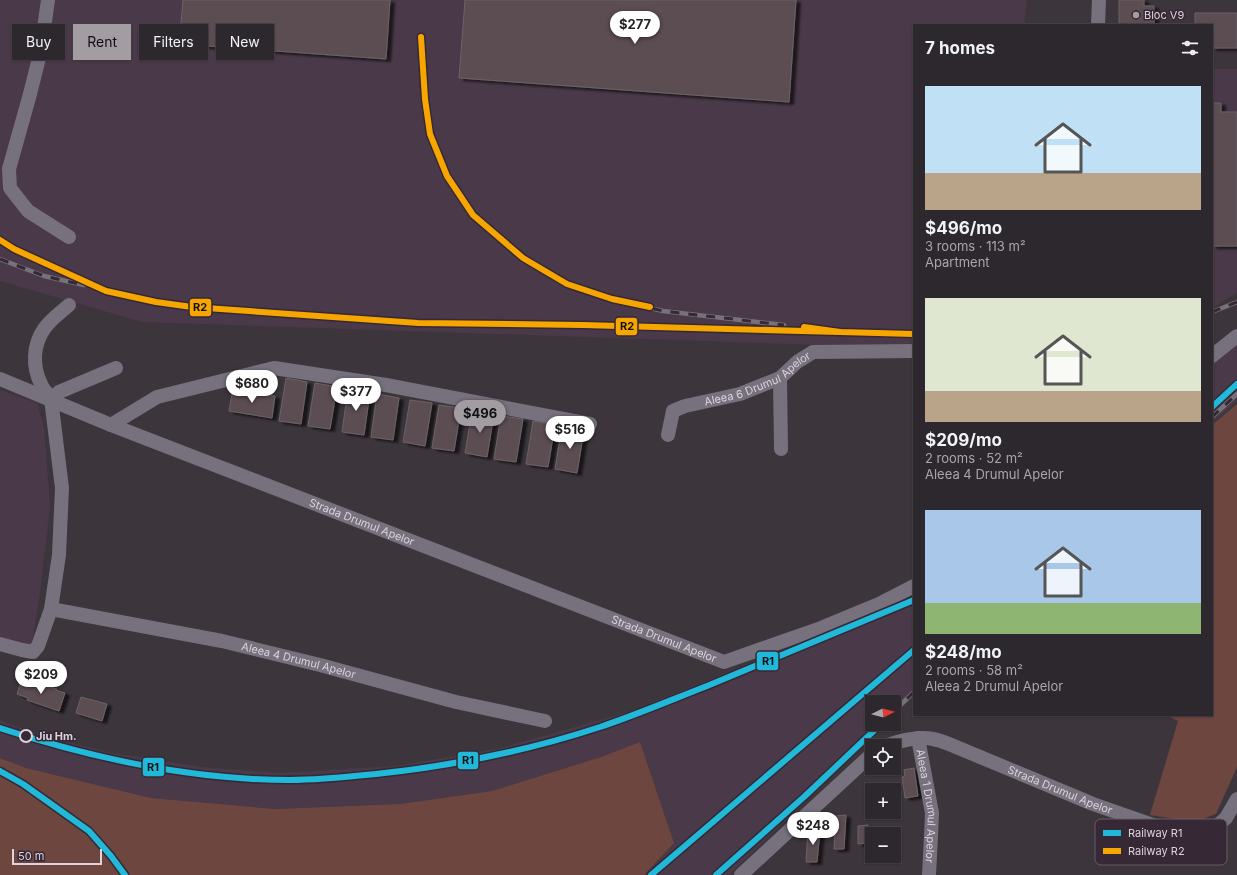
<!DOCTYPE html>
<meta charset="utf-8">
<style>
:root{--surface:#2d282d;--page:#353035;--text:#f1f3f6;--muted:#a7a6aa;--line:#484449;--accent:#a49ca3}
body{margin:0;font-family:Inter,sans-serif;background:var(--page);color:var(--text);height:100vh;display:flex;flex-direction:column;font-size:15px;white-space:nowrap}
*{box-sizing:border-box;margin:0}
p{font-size:13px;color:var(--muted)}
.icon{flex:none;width:22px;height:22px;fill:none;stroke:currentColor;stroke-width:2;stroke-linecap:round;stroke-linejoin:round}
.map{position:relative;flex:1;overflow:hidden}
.panel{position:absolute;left:913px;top:24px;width:300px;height:692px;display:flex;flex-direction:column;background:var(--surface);border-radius:0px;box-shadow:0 1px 3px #0004,0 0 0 1px var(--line)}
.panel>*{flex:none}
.banner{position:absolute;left:12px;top:24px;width:380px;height:36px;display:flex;gap:8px}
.needle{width:26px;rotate:84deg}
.tools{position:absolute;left:865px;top:695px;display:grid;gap:8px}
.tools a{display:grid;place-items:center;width:36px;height:36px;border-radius:0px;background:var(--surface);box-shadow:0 1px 3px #0004,0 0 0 1px var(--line);font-size:20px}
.scale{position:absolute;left:12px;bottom:10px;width:90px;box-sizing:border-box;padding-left:4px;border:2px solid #dcd3db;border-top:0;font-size:11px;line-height:14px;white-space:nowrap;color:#dcd3db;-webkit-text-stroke:3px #362835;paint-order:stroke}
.price{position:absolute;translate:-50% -34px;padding:0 9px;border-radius:14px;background:#fff;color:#222;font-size:13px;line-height:26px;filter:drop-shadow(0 1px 2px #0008)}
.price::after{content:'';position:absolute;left:50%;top:24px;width:12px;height:9px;margin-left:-6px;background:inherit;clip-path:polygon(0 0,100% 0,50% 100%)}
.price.active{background:var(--accent);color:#111}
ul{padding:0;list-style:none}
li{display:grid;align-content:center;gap:8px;height:212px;padding:0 12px}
li span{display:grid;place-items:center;height:124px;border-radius:0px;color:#555}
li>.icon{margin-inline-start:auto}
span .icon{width:72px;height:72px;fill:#fffc;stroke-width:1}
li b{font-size:17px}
h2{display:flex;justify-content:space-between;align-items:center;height:48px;padding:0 12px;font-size:17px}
.chip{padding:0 14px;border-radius:0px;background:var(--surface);box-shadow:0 1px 3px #0004,0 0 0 1px var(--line);font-size:14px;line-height:36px}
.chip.active{background:var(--accent);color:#111}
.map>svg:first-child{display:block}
.built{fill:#4a3948}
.green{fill:#6e4640}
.building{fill:#5b4d53;stroke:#6b6367;filter:url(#shadow)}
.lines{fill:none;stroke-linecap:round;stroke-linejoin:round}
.minor{stroke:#76717d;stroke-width:14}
.rail-casing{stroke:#77727a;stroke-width:4.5}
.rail{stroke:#362835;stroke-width:3;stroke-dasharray:9;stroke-linecap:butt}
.rail-1-casing{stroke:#362835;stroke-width:9}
.rail-2-casing{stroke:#362835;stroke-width:9}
.rail-1{stroke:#20b9da;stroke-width:6}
.rail-2{stroke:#f7a600;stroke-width:6}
.poi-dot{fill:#a49ca3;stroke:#362835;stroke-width:1.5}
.stop-dot{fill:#362835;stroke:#dcd3db;stroke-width:2}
.labels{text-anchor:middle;stroke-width:3;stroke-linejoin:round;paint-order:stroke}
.poi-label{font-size:11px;fill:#dcd3db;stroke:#362835;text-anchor:start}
.street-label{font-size:11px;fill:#dcd3db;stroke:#362835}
.stop-label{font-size:11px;font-weight:bold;fill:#dcd3db;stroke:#362835;text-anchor:start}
.key{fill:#362835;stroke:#685b67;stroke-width:1}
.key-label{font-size:11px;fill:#dcd3db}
.line-badge{stroke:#362835;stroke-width:1.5}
.pale-badge-label{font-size:11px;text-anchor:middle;font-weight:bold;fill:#111}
</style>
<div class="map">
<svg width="1237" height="875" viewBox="0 0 1237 875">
<defs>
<filter id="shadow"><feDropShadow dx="4.5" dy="2.5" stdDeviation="1" flood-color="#0009"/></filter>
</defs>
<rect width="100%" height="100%" fill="#3c363c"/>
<g class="built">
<path d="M0,0H1027L1024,25H914V348L142,322L0,281Z"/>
<path d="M1212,69H1237V293L1212,308Z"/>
<path d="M1237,342V401L1212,423V364Z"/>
<path d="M0,390L37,403L44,427L50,506L40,593L31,649L0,640Z"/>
<path d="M914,591V696L894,715V702H872V724H885L729,875H644L674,843L640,743L604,756L492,791L400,804L275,809L151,798L26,768L0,758V720L30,732L107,752L201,767L280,773L396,766L501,748L628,712L890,606Z"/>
</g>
<g class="green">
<path d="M1237,404V767L1216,814L1194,822L1150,815L1178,721L1166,715H1212V425Z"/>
<path d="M640,742L674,843L644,875H0V758L26,768L151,798L275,809L400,804L492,791L604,756Z"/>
</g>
<g class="building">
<path d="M183,0H390L386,59L179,44Z"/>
<path d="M465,0H796L789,102L459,78Z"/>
<path d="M1119,0H1144V6H1154V25H1119Z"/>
<path d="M1195,13H1237V48H1212V25H1195Z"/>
<path d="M1212,103H1221V112H1237V246H1212Z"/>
<path d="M286,378L307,382L301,424L279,421Z"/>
<path d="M315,383L337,387L330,429L308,426Z"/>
<path d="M233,389L275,396L272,418L229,411Z"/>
<path d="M348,389L370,392L364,435L342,432Z"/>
<path d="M377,394L399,398L393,440L371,437Z"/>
<path d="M410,400L432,403L425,446L403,442Z"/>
<path d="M439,405L461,408L454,451L432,448Z"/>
<path d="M472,411L494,414L487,457L465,453Z"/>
<path d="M501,416L523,419L516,462L494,459Z"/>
<path d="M533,421L555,425L548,467L526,464Z"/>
<path d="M562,426L584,430L577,473L555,469Z"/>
<path d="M22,679L57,689L56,690L65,693L59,711L27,700L28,698L17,694Z"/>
<path d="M81,697L107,704L102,721L76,713Z"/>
<path d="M914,768L918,796L905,798L902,777L905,776L904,770Z"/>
<path d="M846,815L844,849H834L836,816Z"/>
<path d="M868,825L869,843L858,844V826Z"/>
<path d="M808,830L820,831L817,862H806Z"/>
</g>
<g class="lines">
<g class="minor">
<path d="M48,0L41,50L30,94L9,169L10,188L28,211L69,237"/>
<path d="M1098,25L1099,0"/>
<path d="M69,305C61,312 50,320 44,329C33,345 32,366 41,384C43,389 48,394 51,399L59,392L116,368"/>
<path d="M1212,356L1237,336"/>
<path d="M780,378L781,449"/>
<path id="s1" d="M0,379L111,425L724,662L821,628L879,604L914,586"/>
<path d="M111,425L157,397L274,368L386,385L590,424"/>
<path id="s2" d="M668,435L673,411L685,406L740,394L780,378L797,362L813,352L914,351"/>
<path id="s3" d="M51,609L222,641L320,665L456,702L545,721"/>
<path d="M0,644L22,650L33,652L38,646L51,609L59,555L62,488L51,399"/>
<path id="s4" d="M918,738L932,813L931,836L929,875"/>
<path id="s5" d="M885,746C900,741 917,736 933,739C939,740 944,742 949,744L1093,804L1156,826L1186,832L1211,831L1226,818L1237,799"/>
<path d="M741,875L872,754"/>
</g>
<defs>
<g id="rail">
<path d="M421,37L425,99L430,134L447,176L473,215L523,258L567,284L612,299L663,311L784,325"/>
<path d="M0,240L14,249L106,291L156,302L192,307L418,323L583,325L840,332"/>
<path d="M0,259L44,276L84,285"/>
<path d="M1212,312L1237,302"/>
<path d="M834,331L914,334"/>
<path d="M1212,417L1237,394"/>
<path d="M894,711L914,692"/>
<path d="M0,771L23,784L89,831L111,856L125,875"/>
<path d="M651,875L914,650"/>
<path d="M716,875L805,796L881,724"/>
</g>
</defs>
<use href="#rail" class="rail-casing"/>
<use href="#rail" class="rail"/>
<defs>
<g id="rail-1">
<path d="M1212,407L1237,384"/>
<path d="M0,728C92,758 192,780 290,780C319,780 347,777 376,774C452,766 527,751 600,727C636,715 671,700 707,686C776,658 845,629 914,600"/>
<path d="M0,771L23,784L89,831L111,856L125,875"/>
<path d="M651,875L914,650"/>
<path d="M716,875L805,796L881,724"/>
</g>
<g id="rail-2">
<path d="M421,37L425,99L430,134L447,176L473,215L523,258L567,284L612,299L650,307"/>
<path d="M0,240L14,249L106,291L156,302L192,307L418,323L583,325L840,332"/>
<path d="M804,327L840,332L914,334"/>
</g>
</defs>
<use href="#rail-1" class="rail-1-casing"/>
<use href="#rail-2" class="rail-2-casing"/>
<use href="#rail-1" class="rail-1"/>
<use href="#rail-2" class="rail-2"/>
</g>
<circle class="poi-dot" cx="1136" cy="15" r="4"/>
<circle class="stop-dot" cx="26" cy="736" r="6"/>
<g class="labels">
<g class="poi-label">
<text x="1144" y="19">Bloc V9</text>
</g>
<g class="street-label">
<text dy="4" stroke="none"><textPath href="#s2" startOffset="116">Aleea 6 Drumul Apelor</textPath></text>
<text dy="4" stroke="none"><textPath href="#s1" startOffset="389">Strada Drumul Apelor</textPath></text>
<text dy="4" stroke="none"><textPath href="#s1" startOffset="713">Strada Drumul Apelor</textPath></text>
<text dy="4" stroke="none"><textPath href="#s3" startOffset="253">Aleea 4 Drumul Apelor</textPath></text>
<text dy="4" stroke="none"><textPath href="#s5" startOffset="186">Strada Drumul Apelor</textPath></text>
<text dy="4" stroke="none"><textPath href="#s4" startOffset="69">Aleea 1 Drumul Apelor</textPath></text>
</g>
<g class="stop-label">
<text x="36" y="740">Jiu Hm.</text>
</g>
</g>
<rect x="1095" y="819" width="132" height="46" rx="6" class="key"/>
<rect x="1103" y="830" width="18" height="6" fill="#20b9da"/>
<rect x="1103" y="848" width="18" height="6" fill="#f7a600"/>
<g class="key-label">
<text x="1128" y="837">Railway R1</text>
<text x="1128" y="855">Railway R2</text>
</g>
<g class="line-badge">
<rect x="189" y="298" width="23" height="19" rx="4" fill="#f7a600"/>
<rect x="615" y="317" width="23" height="19" rx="4" fill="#f7a600"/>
<rect x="756" y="651" width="23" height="20" rx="4" fill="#20b9da"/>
<rect x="457" y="751" width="22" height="19" rx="4" fill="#20b9da"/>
<rect x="142" y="757" width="23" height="20" rx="4" fill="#20b9da"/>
</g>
<g class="pale-badge-label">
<text x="200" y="311">R2</text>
<text x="627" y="330">R2</text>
<text x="768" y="665">R1</text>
<text x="468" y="764">R1</text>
<text x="153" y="771">R1</text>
</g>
</svg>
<div class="tools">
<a><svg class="needle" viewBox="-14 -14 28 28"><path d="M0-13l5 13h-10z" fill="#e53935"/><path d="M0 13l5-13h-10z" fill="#a7a6aa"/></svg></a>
<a><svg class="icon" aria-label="locate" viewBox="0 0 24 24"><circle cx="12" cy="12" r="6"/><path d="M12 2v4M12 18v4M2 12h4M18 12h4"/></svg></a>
<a>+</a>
<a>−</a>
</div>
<div class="scale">50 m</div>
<b class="price" style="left:635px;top:45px">$277</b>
<b class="price" style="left:252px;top:404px">$680</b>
<b class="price" style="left:356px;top:412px">$377</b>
<b class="price active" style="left:480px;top:434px">$496</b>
<b class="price" style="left:570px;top:450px">$516</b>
<b class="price" style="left:41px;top:695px">$209</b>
<b class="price" style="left:813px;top:846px">$248</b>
<div class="banner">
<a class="chip">Buy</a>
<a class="chip active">Rent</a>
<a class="chip">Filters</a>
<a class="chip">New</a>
</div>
<section class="panel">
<h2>7 homes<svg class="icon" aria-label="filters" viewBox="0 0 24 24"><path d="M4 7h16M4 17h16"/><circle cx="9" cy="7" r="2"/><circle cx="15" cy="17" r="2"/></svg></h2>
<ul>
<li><span style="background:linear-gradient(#bfe0f5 70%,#b9a48a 0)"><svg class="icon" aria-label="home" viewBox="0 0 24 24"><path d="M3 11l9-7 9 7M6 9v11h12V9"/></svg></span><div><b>$496/mo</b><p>3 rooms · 113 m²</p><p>Apartment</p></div></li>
<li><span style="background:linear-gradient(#dfe7d0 75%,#b9a48a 0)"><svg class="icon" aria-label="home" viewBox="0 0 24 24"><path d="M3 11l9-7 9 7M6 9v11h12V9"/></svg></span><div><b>$209/mo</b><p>2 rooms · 52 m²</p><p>Aleea 4 Drumul Apelor</p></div></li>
<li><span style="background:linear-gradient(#a9c7e8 75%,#8fb573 0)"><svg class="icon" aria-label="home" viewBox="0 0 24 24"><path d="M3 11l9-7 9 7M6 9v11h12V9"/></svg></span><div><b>$248/mo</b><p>2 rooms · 58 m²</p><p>Aleea 2 Drumul Apelor</p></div></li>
</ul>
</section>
</div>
